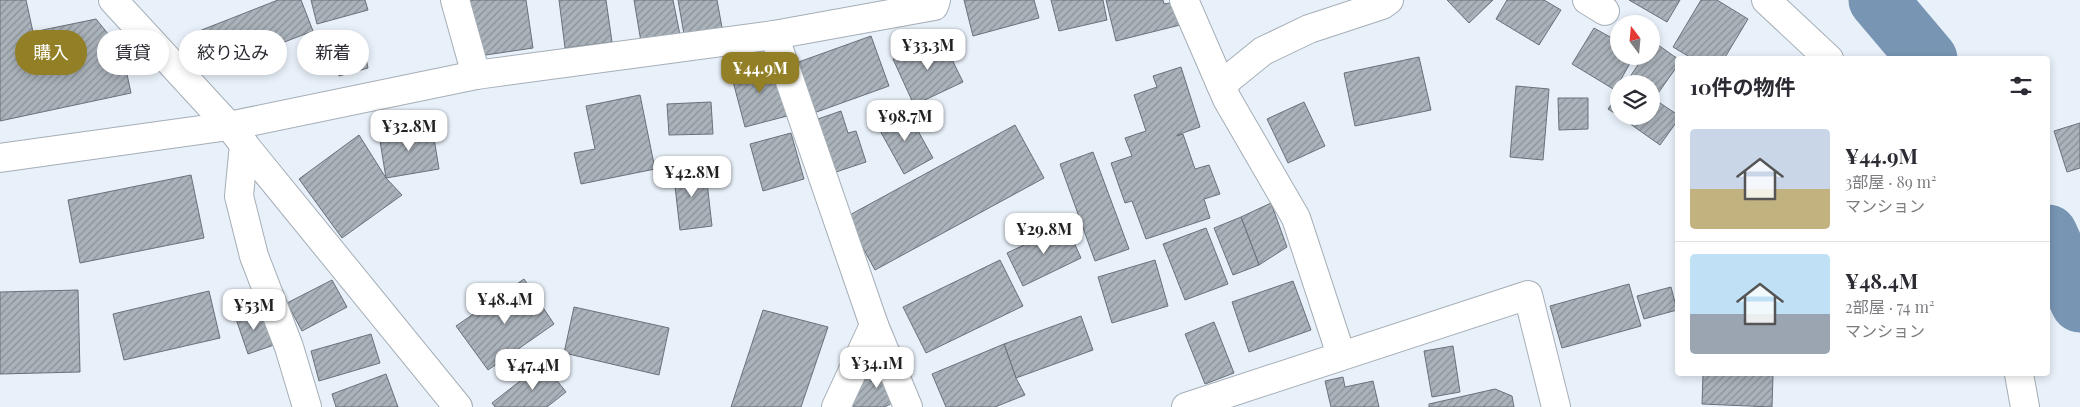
<!DOCTYPE html>
<html lang="ja">
<meta charset="utf-8">
<style>
:root{--surface:#fff;--page:#f7f7f7;--text:#2b2b33;--muted:#7c7c81;--line:#e1e1e2;--accent:#927f26}
body{margin:0;font-family:"Playfair Display","Noto Sans JP",serif;background:var(--page);color:var(--text);height:100vh;display:flex;flex-direction:column;font-size:19px;white-space:nowrap}
*{box-sizing:border-box;margin:0}
p{font-size:16px;color:var(--muted)}
.icon{flex:none;width:28px;height:28px;fill:none;stroke:currentColor;stroke-width:2;stroke-linecap:round;stroke-linejoin:round}
.map{position:relative;flex:1;overflow:hidden}
.side{position:absolute;left:1675px;top:56px;width:375px;height:320px;display:flex;flex-direction:column;background:var(--surface);border-radius:5px;box-shadow:0 2px 8px #0003}
.side>*{flex:none}
.hud{position:absolute;left:15px;top:30px;width:475px;height:45px;display:flex;gap:10px}
.needle{width:32px;rotate:344deg}
.buttons{position:absolute;left:1610px;top:15px;display:grid;gap:10px}
.buttons a{display:grid;place-items:center;width:50px;height:50px;border-radius:50%;background:var(--surface);box-shadow:0 2px 8px #0003;font-size:25px}
.price{position:absolute;translate:-50% -42px;padding:0 11px;border-radius:10px;background:#fff;color:#222;font-size:16px;line-height:32px;filter:drop-shadow(0 1px 2px #0008)}
.price::after{content:'';position:absolute;left:50%;top:30px;width:15px;height:11px;margin-left:-8px;background:inherit;clip-path:polygon(0 0,100% 0,50% 100%)}
.price.on{background:var(--accent);color:#fff}
ul{padding:0;list-style:none}
li{display:flex;align-items:center;gap:15px;height:125px;padding:0 15px}
li+li{border-top:1px solid var(--line)}
li span{display:grid;place-items:center;flex:none;width:140px;height:100px;border-radius:5px;color:#555}
li>.icon{margin-inline-start:auto}
span .icon{width:60px;height:60px;fill:#fffc;stroke-width:1}
li b{font-size:21px}
h2{display:flex;justify-content:space-between;align-items:center;height:60px;padding:0 15px;font-size:21px}
.pill{padding:0 18px;border-radius:22px;background:var(--surface);box-shadow:0 2px 8px #0003;font-size:18px;line-height:45px}
.pill.on{background:var(--accent);color:#fff}
.map>svg:first-child{display:block}
.lines{fill:none;stroke-linecap:round;stroke-linejoin:round}
.river{stroke:#7895b3;stroke-width:59}
.building{fill:url(#building-hatch);stroke:#6a7179}
.minor-casing{stroke:#a5aeb6;stroke-width:30}
.minor{stroke:#fff;stroke-width:28}
</style>
<div class="map">
<svg width="2080" height="407" viewBox="0 0 2080 407">
<defs>
<pattern id="building-hatch" width="6" height="6" patternUnits="userSpaceOnUse" patternTransform="scale(1.25)"><rect width="6" height="6" fill="#aab2ba"/><path d="M-1 1l2-2M0 6l6-6M5 7l2-2" fill="none" stroke="#8a9198"/></pattern>
</defs>
<rect width="100%" height="100%" fill="#e8f0f9"/>
<g class="lines">
<g class="river">
<path d="M1878,0L1928,59"/>
<path d="M2048,234L2080,303"/>
</g>
</g>
<g class="building">
<path d="M0,0H26L33,32L96,19L122,51L131,93L0,121Z"/>
<path d="M278,0H301L313,31L209,71L194,33Z"/>
<path d="M311,0H365L368,10L317,24Z"/>
<path d="M470,0H526L533,48L479,56Z"/>
<path d="M559,0H606L612,42L565,48Z"/>
<path d="M634,0H673L680,35L641,42Z"/>
<path d="M678,0H717L723,33L685,40Z"/>
<path d="M964,0H1034L1039,18L973,36Z"/>
<path d="M1051,0H1103L1107,20L1059,31Z"/>
<path d="M1106,0H1163L1164,4L1175,2L1180,25L1116,41Z"/>
<path d="M1447,0H1493L1469,23Z"/>
<path d="M1507,0H1544L1561,10L1539,45L1496,19Z"/>
<path d="M1629,0H1680L1667,22Z"/>
<path d="M1701,0H1717L1748,19L1724,59H1693L1673,47Z"/>
<path d="M1594,28L1619,42V56H1634L1615,90L1572,64Z"/>
<path d="M871,36L889,86L811,114L793,64Z"/>
<path d="M941,37L963,82L914,105L893,59Z"/>
<path d="M1654,42L1678,59V65L1654,99L1678,115V120L1660,145L1619,116H1651V84H1625L1644,56H1651V46Z"/>
<path d="M363,44L368,68L339,76L333,52Z"/>
<path d="M1419,57L1431,110L1355,126L1344,73Z"/>
<path d="M759,62L762,72L778,68L791,115L745,127L730,70Z"/>
<path d="M1181,67L1200,127L1177,135V136L1183,134L1195,169L1209,165L1220,194L1204,199L1210,218L1146,239L1132,201L1125,203L1111,163L1132,156L1125,138L1146,131L1134,95L1157,87L1153,76Z"/>
<path d="M1516,86L1549,89L1543,160L1510,157Z"/>
<path d="M1619,93V116L1608,109Z"/>
<path d="M640,95L655,169L581,184L574,153L595,149L586,106Z"/>
<path d="M1558,98H1588V129L1559,130Z"/>
<path d="M711,102L713,134L669,135L667,104Z"/>
<path d="M1304,102L1325,146L1288,163L1267,119Z"/>
<path d="M841,111L848,133L856,131L866,162L833,173L815,120Z"/>
<path d="M907,111L933,158L904,174L878,127Z"/>
<path d="M2080,123V168L2067,172L2054,131Z"/>
<path d="M1015,125L1044,178L875,270L846,217Z"/>
<path d="M432,126L439,169L386,178L379,135Z"/>
<path d="M791,133L804,179L763,191L750,144Z"/>
<path d="M359,135L386,178L402,195L342,238L299,179Z"/>
<path d="M1093,152L1129,249L1095,261L1060,164Z"/>
<path d="M705,165L712,226L680,230L673,169Z"/>
<path d="M191,175L204,238L80,263L68,200Z"/>
<path d="M1271,203L1287,247L1259,265L1241,217Z"/>
<path d="M1241,217L1259,265L1233,275L1214,228Z"/>
<path d="M1066,225L1081,258L1023,286L1007,253Z"/>
<path d="M1206,228L1228,284L1185,300L1163,244Z"/>
<path d="M1000,260L1023,306L926,353L903,307Z"/>
<path d="M1155,260L1168,306L1112,323L1098,277Z"/>
<path d="M524,279L554,324L488,370L456,326Z"/>
<path d="M332,280L347,307L302,331L287,303Z"/>
<path d="M1293,281L1311,330L1249,352L1232,302Z"/>
<path d="M1629,284L1641,326L1562,348L1550,306Z"/>
<path d="M1671,287L1677,310L1644,319L1637,296Z"/>
<path d="M78,290L80,372L0,374V292Z"/>
<path d="M209,291L220,338L124,360L113,314Z"/>
<path d="M260,307L274,345L248,354L235,316Z"/>
<path d="M574,307L669,328L659,375L564,353Z"/>
<path d="M763,310L828,327L801,407H731Z"/>
<path d="M1081,316L1093,350L1016,378L1004,344Z"/>
<path d="M1214,322L1234,373L1205,384L1185,334Z"/>
<path d="M371,334L380,363L319,381L311,351Z"/>
<path d="M1004,344L1016,378L1025,395L995,407H946L932,374Z"/>
<path d="M1453,346L1460,392L1432,397L1424,351Z"/>
<path d="M878,356L902,397L885,407H854L851,402Z"/>
<path d="M543,363L566,392L547,407H495L492,403Z"/>
<path d="M386,374L398,407H336L332,394Z"/>
<path d="M1703,374H1773L1772,407L1702,404Z"/>
<path d="M1343,377L1345,387L1373,381L1379,407H1331L1325,381Z"/>
<path d="M1495,389L1512,396L1514,407H1429V404Z"/>
</g>
<g class="lines">
<defs>
<g id="minor">
<path d="M113,0L229,126L458,407"/>
<path d="M455,0L476,75"/>
<path d="M1184,0L1227,99L1296,218L1341,355"/>
<path d="M1587,0L1605,11"/>
<path d="M1766,0L1829,59"/>
<path d="M774,35L874,325L908,407"/>
<path d="M1221,85L1263,51L1309,29L1382,5L1389,0"/>
<path d="M244,144L239,196L254,256L289,347L307,407"/>
<path d="M0,158L229,126L476,75L774,35L934,6L936,0"/>
<path d="M2019,374L2025,407"/>
<path d="M836,407L874,325"/>
<path d="M1186,407L1528,295L1556,407"/>
</g>
</defs>
<use href="#minor" class="minor-casing"/>
<use href="#minor" class="minor"/>
</g>
</svg>
<div class="buttons">
<a><svg class="needle" viewBox="-14 -14 28 28"><path d="M0-13l5 13h-10z" fill="#e53935"/><path d="M0 13l5-13h-10z" fill="#7c7c81"/></svg></a>
<a><svg class="icon" aria-label="layers" viewBox="0 0 24 24"><path d="M12 4l9 5-9 5-9-5zM3 14l9 5 9-5"/></svg></a>
</div>
<b class="price" style="left:928px;top:71px">¥33.3M</b>
<b class="price on" style="left:760px;top:94px">¥44.9M</b>
<b class="price" style="left:905px;top:142px">¥98.7M</b>
<b class="price" style="left:409px;top:152px">¥32.8M</b>
<b class="price" style="left:692px;top:198px">¥42.8M</b>
<b class="price" style="left:1044px;top:255px">¥29.8M</b>
<b class="price" style="left:505px;top:325px">¥48.4M</b>
<b class="price" style="left:254px;top:331px">¥53M</b>
<b class="price" style="left:877px;top:389px">¥34.1M</b>
<b class="price" style="left:533px;top:391px">¥47.4M</b>
<div class="hud">
<a class="pill on">購入</a>
<a class="pill">賃貸</a>
<a class="pill">絞り込み</a>
<a class="pill">新着</a>
</div>
<section class="side">
<h2>10件の物件<svg class="icon" aria-label="filters" viewBox="0 0 24 24"><path d="M4 7h16M4 17h16"/><circle cx="9" cy="7" r="2"/><circle cx="15" cy="17" r="2"/></svg></h2>
<ul>
<li><span style="background:linear-gradient(#c9d6e8 60%,#c2b280 0)"><svg class="icon" aria-label="home" viewBox="0 0 24 24"><path d="M3 11l9-7 9 7M6 9v11h12V9"/></svg></span><div><b>¥44.9M</b><p>3部屋 · 89 m²</p><p>マンション</p></div></li>
<li><span style="background:linear-gradient(#bfe0f5 60%,#9aa5b1 0)"><svg class="icon" aria-label="home" viewBox="0 0 24 24"><path d="M3 11l9-7 9 7M6 9v11h12V9"/></svg></span><div><b>¥48.4M</b><p>2部屋 · 74 m²</p><p>マンション</p></div></li>
</ul>
</section>
</div>
